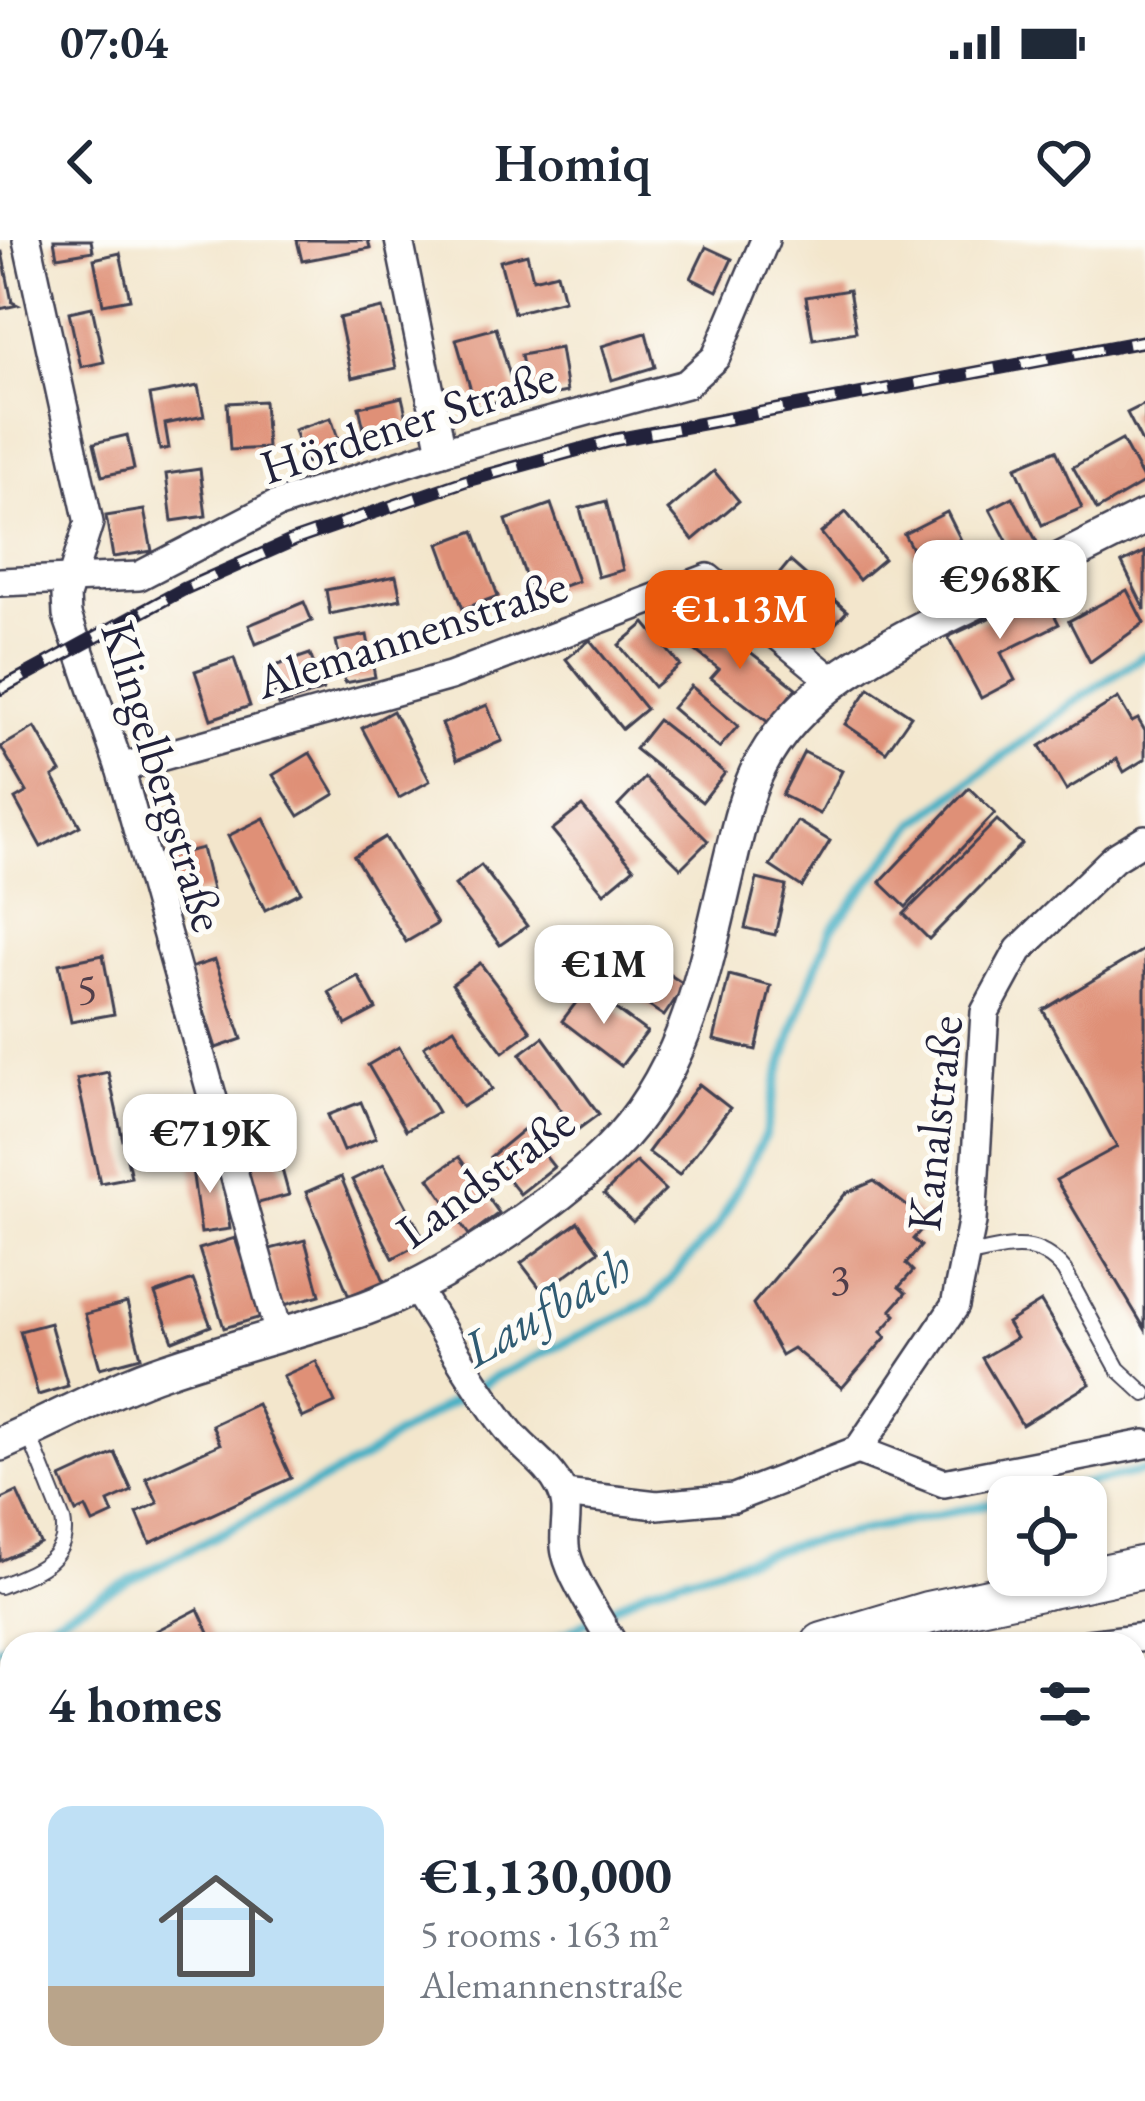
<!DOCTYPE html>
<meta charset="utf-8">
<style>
:root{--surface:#fff;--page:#f2f2f3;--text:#1f2937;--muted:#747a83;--line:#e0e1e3;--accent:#ea580c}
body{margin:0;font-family:"EB Garamond",serif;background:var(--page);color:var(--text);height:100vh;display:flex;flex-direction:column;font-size:45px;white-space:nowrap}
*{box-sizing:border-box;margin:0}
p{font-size:39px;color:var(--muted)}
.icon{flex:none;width:66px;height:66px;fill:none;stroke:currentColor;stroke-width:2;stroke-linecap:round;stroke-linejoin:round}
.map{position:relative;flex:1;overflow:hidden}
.sheet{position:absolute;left:0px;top:1392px;width:1146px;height:471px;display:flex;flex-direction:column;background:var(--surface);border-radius:36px 36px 0 0;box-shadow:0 3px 9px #0004}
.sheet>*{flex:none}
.controls{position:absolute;left:987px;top:1236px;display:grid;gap:24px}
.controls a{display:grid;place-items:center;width:120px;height:120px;border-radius:24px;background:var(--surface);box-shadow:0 3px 9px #0004;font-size:60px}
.price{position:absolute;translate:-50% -102px;padding:0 27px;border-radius:24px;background:#fff;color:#222;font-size:39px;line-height:78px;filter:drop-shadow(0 3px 6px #0008)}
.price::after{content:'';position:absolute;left:50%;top:72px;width:36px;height:27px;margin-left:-18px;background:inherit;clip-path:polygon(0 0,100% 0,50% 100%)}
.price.current{background:var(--accent);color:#fff}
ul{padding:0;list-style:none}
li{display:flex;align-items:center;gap:36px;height:300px;padding:0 48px}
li+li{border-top:3px solid var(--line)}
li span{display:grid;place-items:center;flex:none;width:336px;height:240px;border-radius:24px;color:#555}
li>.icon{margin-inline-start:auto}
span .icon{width:144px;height:144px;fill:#fffc;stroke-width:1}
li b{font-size:51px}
h2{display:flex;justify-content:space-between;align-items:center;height:144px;padding:0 48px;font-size:51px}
.status{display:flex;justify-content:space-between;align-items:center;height:84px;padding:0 60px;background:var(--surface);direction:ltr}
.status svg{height:33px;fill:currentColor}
header{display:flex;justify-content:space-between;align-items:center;height:156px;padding:0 48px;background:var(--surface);font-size:54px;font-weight:600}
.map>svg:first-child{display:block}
.green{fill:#bfce70;stroke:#707856;stroke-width:3}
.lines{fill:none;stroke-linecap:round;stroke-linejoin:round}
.stream{stroke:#46b0c5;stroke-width:9}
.building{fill:#df9077}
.service-casing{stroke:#413f51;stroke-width:18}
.minor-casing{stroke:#413f51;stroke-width:32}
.tertiary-casing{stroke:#413f51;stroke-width:38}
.primary-casing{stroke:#413f51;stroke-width:46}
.service{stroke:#fff;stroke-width:14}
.minor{stroke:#fff;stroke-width:27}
.tertiary{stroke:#fff;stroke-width:33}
.primary{stroke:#fff;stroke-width:42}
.rail-casing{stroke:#22223b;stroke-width:14}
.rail{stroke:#fdfcf7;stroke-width:9;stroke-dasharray:27;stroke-linecap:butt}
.labels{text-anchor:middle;stroke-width:10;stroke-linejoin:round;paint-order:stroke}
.number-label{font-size:42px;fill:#513e4a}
.street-label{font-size:48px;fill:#22223b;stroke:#fdfcf7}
.water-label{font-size:51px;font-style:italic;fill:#305b72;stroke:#fdfcf7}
</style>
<div class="status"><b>07:04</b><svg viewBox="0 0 49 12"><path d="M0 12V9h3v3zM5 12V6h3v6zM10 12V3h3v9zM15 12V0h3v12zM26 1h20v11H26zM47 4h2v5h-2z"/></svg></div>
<header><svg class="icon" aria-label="back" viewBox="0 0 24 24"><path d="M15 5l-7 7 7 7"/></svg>Homiq<svg class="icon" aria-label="heart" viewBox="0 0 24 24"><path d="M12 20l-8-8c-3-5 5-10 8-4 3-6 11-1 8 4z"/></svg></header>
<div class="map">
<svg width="1145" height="1861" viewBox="0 0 1145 1861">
<rect width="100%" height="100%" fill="#fdfcf7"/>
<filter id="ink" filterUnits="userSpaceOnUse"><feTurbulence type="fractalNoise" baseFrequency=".00833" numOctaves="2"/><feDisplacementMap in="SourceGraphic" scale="24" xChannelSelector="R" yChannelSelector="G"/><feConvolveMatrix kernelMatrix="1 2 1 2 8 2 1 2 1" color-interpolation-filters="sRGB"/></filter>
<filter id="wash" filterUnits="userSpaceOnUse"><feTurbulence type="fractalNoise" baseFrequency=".004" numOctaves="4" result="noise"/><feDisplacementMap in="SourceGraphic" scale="48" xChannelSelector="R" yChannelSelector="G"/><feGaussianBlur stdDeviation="2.7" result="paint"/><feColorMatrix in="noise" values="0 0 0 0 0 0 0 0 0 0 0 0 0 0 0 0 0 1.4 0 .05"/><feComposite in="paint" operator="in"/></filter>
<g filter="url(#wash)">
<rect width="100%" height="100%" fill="#f3e6cc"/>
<path class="green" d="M12,1840V1851H226L243,1861H0V1851Z"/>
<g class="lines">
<g class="stream">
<path d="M1022,1257L1145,1231"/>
<path d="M546,1404L648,1348L798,1304L1008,1260"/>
<path d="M0,1408L364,1219L396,1195L495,1137L652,1060L718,986L765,895L778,838L803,760L831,690L916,583L1073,463L1145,415"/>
<path d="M0,1682L12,1676"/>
</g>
</g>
<g id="blocks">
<g class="building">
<path d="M54,0H91L93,11L57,17Z"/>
<path d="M297,0H368L370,8L302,21Z"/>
<path d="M706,7L732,19L717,51L691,38Z"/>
<path d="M0,12H2L12,62L18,65L0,69Z"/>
<path d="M120,13L130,59L103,64L94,19Z"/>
<path d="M527,14L533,39L557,33L564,60L514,73L500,21Z"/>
<path d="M849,50L856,92L813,99L806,57Z"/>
<path d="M92,67L104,122L81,127L69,72Z"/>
<path d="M382,68L396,128L352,138L339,78Z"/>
<path d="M496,88L516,156L476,168L456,99Z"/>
<path d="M646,93L655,127L612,140L602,106Z"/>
<path d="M560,108L567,152L529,159L521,115Z"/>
<path d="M198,146L204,176L165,184L169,208L160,210L150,155Z"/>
<path d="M402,157L411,196L368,206L359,167Z"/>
<path d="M264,161L267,208L230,210L227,163Z"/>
<path d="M1145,164V208L1127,173Z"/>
<path d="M331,178L342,210L305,223L294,190Z"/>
<path d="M127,195L134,229L102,236L94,203Z"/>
<path d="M1122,200L1145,242L1097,270L1073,227Z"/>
<path d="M1056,210L1082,268L1042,285L1016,227Z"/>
<path d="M200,229L206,276L172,281L166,234Z"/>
<path d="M714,231L739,261L693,300L668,270Z"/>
<path d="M1013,257L1037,302L1014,314L990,269Z"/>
<path d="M606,261L623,330L598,337L580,268Z"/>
<path d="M551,264L578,341L533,357L506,280Z"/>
<path d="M144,270L152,311L113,317L106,276Z"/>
<path d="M846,272L884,319L859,340L821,293Z"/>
<path d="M947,272L974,326L932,347L904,294Z"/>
<path d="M474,291L498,356L463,369L439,304Z"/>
<path d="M1145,312V370L1122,323Z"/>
<path d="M790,321L847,371L827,393L771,344Z"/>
<path d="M396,336L401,359L330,374L326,350Z"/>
<path d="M1127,350L1144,383L1090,422L1069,381Z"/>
<path d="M1043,353L1059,384L1001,413L1015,440L981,458L948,397Z"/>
<path d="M304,362L312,381L256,404L249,385Z"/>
<path d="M695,378L734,409L739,403L796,448L769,483L711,438L719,429L679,398Z"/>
<path d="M645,383L680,425L654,447L619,405Z"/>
<path d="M367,395L375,437L345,443L336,401Z"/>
<path d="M590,400L646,469L622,489L566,419Z"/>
<path d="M310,414L323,450L279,465L266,429Z"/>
<path d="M234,418L250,466L211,479L195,431Z"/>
<path d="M691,446L738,486L719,508L672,468Z"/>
<path d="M869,448L911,476L886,512L845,484Z"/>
<path d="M1118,458L1132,482L1138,479L1145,491V519L1124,532L1117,519L1066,550L1040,506Z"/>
<path d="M487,465L502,501L457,520L442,484Z"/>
<path d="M393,471L430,541L399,558L362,488Z"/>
<path d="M658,480L725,533L702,562L635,509Z"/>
<path d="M35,487L61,532L53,537L80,586L41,607L15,559L27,552L1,507Z"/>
<path d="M804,512L842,531L820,574L782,555Z"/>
<path d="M310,513L335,554L299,576L273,535Z"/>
<path d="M645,538L708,601L681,628L618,566Z"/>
<path d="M969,548L995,573L906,667L880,642Z"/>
<path d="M582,566L634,628L604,653L552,590Z"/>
<path d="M264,578L301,652L265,670L228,596Z"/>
<path d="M997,580L1022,604L929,699L904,674Z"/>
<path d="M797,581L830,601L802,647L770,626Z"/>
<path d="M385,597L437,684L406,702L354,616Z"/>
<path d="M202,608L212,650L167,661L157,619Z"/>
<path d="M481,625L527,686L500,705L455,645Z"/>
<path d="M757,639L786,646L775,695L745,688Z"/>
<path d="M613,697L685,745L664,776L592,728Z"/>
<path d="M1145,709V1089L1056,940L1117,907L1043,770Z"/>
<path d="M103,715L114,774L71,782L59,724Z"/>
<path d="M215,720L242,799L216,808L190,728Z"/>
<path d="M480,723L531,791L503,812L452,744Z"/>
<path d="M729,735L771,746L756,810L714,800Z"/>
<path d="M358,736L376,769L346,785L329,752Z"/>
<path d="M587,748L647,792L621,826L562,781Z"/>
<path d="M454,788L492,849L462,867L424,806Z"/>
<path d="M543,797L599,874L576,891L520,814Z"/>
<path d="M399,807L438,872L406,890L368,825Z"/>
<path d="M108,832L131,937L100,943L77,839Z"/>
<path d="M699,844L730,868L679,935L648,912Z"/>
<path d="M361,862L376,898L343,911L328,875Z"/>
<path d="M524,889L554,927L520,954L490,917Z"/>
<path d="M275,904L289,955L255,964L241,913Z"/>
<path d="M459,917L499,973L469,995L429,938Z"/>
<path d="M220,918L230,989L201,993L191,922Z"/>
<path d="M636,922L665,950L633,982L604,954Z"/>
<path d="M384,924L425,1001L393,1018L352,940Z"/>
<path d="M341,937L384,1041L349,1056L306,952Z"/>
<path d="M874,941L928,982L913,999L921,1006L906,1024L913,1031L899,1047L906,1053L891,1070L896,1075L881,1092L886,1097L842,1148L793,1108L781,1115L753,1064L846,953Z"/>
<path d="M578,982L599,1011L543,1052L521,1023Z"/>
<path d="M235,998L261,1077L224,1088L199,1009Z"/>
<path d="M305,1000L320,1055L281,1066L266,1010Z"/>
<path d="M193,1040L211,1086L173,1101L155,1054Z"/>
<path d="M1041,1062L1090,1144L1022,1185L982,1118L1016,1098L1007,1083Z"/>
<path d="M127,1063L141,1117L100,1128L85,1074Z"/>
<path d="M50,1083L68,1146L38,1155L20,1091Z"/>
<path d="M316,1121L335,1163L302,1178L283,1136Z"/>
<path d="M257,1164L291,1238L150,1303L137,1273L158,1263L146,1238L220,1204L212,1185Z"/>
<path d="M115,1213L132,1251L108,1262L113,1274L93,1283L86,1268L76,1272L61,1238Z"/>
<path d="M17,1252L40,1303L0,1321V1260Z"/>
<path d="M198,1369L214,1404H131Z"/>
<path d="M1145,1453V1503H1134V1454Z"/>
<path d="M12,1468V1600L0,1607V1474Z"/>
<path d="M1136,1612L1145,1615V1666L1134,1662Z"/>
<path d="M925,1851H998L1012,1861H922L919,1859Z"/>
</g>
</g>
</g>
<g filter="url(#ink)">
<use href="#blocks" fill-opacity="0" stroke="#413f51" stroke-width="3"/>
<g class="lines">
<defs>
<g id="service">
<path d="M965,1016C1006,1008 1034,995 1064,1030L1118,1129L1145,1154"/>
<path d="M0,1346C31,1333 71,1321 63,1280L28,1192"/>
<path d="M0,1617L12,1611"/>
</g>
<g id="minor">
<path d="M27,0L89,283L66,356L67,375L120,528L279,1094"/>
<path d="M399,0L442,211"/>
<path d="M0,342L139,336L276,265L442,211L686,144L716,117L765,0"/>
<path d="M120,528L450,436L708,338L834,442"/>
<path d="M414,1046C445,1093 472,1143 506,1187C523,1210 548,1223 561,1249C572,1270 561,1292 566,1313C572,1339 599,1379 613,1404"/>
<path d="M858,1210L944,1243L1145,1204"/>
<path d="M564,1254L657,1265L734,1258L858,1210L955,1066L972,982L985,772L1019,710L1114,618L1145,599"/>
<path d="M1088,1404L1145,1397"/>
<path d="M1134,1589H1145"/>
<path d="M252,1851L266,1861"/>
<path d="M1090,1851L1106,1861"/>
<path d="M867,1861L874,1851"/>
</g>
<path id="tertiary" d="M0,1204C54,1181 112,1148 166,1130C232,1107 300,1091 366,1068C444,1040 550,968 609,910C686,833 704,731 728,630C736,598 743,563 756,534C799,441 905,397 990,355C1042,329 1093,303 1145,277"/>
<g id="primary">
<path d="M823,1404L927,1373L1145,1327"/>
<path d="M0,1807L12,1798"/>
</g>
</defs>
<use href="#service" class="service-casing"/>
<use href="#minor" class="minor-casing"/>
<use href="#tertiary" class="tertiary-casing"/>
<use href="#primary" class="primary-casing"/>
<use href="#service" class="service"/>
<use href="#minor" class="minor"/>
<use href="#tertiary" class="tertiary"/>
<use href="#primary" class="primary"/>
<defs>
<path id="rail" d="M0,449L184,349L294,300L465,241L614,200L1145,101"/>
</defs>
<use href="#rail" class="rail-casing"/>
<use href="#rail" class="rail"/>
</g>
</g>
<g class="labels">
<g class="number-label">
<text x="87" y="764">5</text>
<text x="840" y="1054">3</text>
</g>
<g class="street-label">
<text transform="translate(408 181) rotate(-18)" y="17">Hördener Straße</text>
<text transform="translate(411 393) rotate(-18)" y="17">Alemannenstraße</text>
<text transform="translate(164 536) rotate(73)" y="17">Klingelbergstraße</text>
<text transform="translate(934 883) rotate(-84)" y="17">Kanalstraße</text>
<text transform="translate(485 936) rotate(-36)" y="17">Landstraße</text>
</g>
<g class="water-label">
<text transform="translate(546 1067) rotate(-30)" y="18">Laufbach</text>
</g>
</g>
</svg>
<div class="controls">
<a><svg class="icon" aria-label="locate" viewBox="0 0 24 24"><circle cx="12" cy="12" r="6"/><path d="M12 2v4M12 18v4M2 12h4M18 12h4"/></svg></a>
</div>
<b class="price" style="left:1000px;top:402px">€968K</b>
<b class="price current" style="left:740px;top:432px">€1.13M</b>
<b class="price" style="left:604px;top:787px">€1M</b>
<b class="price" style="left:210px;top:956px">€719K</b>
<section class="sheet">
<h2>4 homes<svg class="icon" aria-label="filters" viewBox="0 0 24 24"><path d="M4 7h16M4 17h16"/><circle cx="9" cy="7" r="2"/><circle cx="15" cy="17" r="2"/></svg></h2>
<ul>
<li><span style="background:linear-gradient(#bfe0f5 75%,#b9a48a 0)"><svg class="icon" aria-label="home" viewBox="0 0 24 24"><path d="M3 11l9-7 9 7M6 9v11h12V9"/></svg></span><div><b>€1,130,000</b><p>5 rooms · 163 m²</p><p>Alemannenstraße</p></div></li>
</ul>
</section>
</div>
